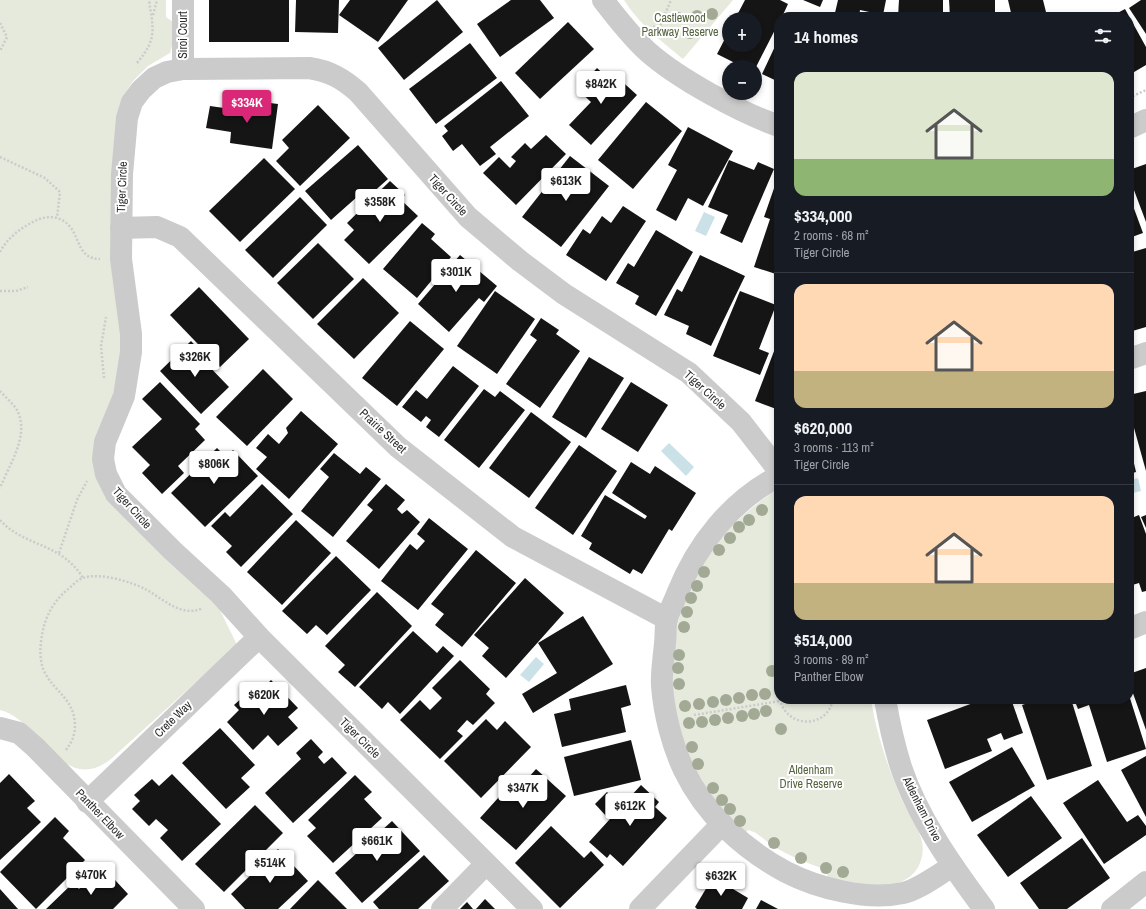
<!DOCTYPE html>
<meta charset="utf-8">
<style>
:root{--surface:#171b24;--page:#20242c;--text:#f1f3f6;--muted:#9ea1a6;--line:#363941;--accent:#db2777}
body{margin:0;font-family:"Archivo Narrow",sans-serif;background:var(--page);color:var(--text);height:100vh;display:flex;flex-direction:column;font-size:15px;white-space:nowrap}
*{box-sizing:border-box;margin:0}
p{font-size:13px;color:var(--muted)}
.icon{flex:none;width:22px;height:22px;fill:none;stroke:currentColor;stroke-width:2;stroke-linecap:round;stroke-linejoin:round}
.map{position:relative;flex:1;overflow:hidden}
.drawer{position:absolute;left:774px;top:12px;width:360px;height:692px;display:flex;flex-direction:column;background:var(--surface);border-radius:16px;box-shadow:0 2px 6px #0003}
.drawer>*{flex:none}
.tools{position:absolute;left:722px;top:12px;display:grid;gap:8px}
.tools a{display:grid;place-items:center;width:40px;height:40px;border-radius:50%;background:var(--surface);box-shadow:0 2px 6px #0003;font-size:20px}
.price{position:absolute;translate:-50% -34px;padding:0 9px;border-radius:4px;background:#fff;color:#222;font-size:13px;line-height:26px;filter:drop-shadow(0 1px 2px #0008)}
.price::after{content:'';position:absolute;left:50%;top:24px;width:12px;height:9px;margin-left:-6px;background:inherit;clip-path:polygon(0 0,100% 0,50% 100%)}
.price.current{background:var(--accent);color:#fff}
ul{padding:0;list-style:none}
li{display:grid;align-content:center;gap:8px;height:212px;padding:0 20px}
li+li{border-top:1px solid var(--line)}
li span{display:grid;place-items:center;height:124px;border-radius:12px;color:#555}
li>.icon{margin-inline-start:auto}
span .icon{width:72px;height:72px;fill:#fffc;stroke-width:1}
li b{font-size:17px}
h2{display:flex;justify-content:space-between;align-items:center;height:48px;padding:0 20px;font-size:17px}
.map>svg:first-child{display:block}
.green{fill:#e6eadd}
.water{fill:#cbe1e8}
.building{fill:#151515}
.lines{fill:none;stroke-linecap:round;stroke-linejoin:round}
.path{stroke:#cbcbcb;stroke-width:2.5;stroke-dasharray:2 2;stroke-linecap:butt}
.minor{stroke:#cbcbcb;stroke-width:22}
.tree{fill:#a2aa96}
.labels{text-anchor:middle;stroke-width:4;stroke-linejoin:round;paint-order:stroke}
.park-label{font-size:12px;fill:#566440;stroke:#fff}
.street-label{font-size:12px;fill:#2e2e2e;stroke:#fff}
</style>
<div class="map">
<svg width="1146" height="909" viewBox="0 0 1146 909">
<rect width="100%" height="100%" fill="#fff"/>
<g class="green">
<path d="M0,0H166V17L173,22V42L170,53L148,66L133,81L124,95L123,317L121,363L111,402L93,453L218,606L237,645L111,759C62,797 41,720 0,710Z"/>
<path d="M624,0H733L683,59C661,41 639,24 624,0Z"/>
<path d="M779,488V699H871C876,733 888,767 901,798C907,812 919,827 922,842C924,851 922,861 917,869C899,896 854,883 828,878L826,870C808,863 789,856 773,846C765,841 758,832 748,830L745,833C679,773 654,681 686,597C690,589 692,580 697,572C716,537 746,510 779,488Z"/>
</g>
<g class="water">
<path d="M704,212L715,217L706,236L695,231Z"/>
<path d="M669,443L694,467L686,476L661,451Z"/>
<path d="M1138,478L1141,491L1129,494V480Z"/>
<path d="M536,657L544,664L529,682L520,675Z"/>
</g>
<g class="building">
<rect x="209" y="0" width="80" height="42"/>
<path d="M296,0H339L338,33L295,32Z"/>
<path d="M350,0H408L378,42L339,15Z"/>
<path d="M437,0L463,32L404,80L378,48Z"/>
<path d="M511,0H540L554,18L500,57L477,24Z"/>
<path d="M745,0H780L788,4L782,17H779V22L756,67H743L717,54L729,31V45H755V19H735Z"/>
<path d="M803,0H823L820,7Z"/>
<path d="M838,0H886L883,15L860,10L859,17H834Z"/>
<path d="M899,0H943V17H898Z"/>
<path d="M949,0H995V17H950Z"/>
<path d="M1008,0H1043L1046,12L1025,17H1012Z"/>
<path d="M1141,0H1146V34L1129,8Z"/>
<path d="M1125,9L1146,47V65L1129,75V17H1110Z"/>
<path d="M568,22L594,49L540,99L515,73Z"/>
<path d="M779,38V82L762,74Z"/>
<path d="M470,43L497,78L436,124L409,89Z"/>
<path d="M597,68L611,81L616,76L637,95L591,145L569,125L591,102L577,89Z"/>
<path d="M501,81L529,116L490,147L496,154L480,166L462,144L453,151L442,136L448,131L444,126Z"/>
<path d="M247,100L278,104L272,149L230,143L231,132L206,128L210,106L245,111Z"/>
<path d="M646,102L682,131L633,189L598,160Z"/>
<path d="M318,105L350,138L300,186L276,161L289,148L282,140Z"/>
<path d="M688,127L733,151L703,206L688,198L676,221L656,210L677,170L668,165Z"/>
<path d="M546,135L566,154L516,205L483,173L499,157L510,168L516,161L511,157L525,143L531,149Z"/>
<path d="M358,145L388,179L370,195L366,189L331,220L305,191Z"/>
<path d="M570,156L609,186L561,247L522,217Z"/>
<path d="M264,158L295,189L240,242L209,211Z"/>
<path d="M729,160L754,170L758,162L774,169L742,243L720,233L728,215L708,207Z"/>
<path d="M1146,164V222L1129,177V170Z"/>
<path d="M779,174V275L754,267L770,219L764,217Z"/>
<path d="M390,181L405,195L400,199L418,216L369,264L344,240L354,230L347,223Z"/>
<path d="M1129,195L1143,233L1129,238Z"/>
<path d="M300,197L327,225L273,278L245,250Z"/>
<path d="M623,206L646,221L606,281L566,255L583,229L590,234L602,216L611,223Z"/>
<path d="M422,223L435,234L431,239L451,257L417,298L383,269Z"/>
<path d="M656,230L693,252L656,316L635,304L639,296L616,283L628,263L634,267Z"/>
<path d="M318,243L354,279L313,319L277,283Z"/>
<path d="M1146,248V327L1129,332V253Z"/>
<path d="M460,255L497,286L484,302L479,298L449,332L418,304Z"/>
<path d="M700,255L745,276L711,346L686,334L689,326L664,315L677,289L682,292Z"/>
<path d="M363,278L399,313L354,359L317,324Z"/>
<path d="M199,287L249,339L220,367L170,315Z"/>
<path d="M495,291L535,319L497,374L457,346Z"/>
<path d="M740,291L776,305L759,349L769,353L760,375L713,356Z"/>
<path d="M541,318L559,330L556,334L580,351L540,408L506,384L537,340L530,335Z"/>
<path d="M410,321L444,349L397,406L362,378Z"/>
<path d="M779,338V410L755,401Z"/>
<path d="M191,341L205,356L202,359L229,387L201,414L160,371Z"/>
<path d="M589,357L624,378L586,438L552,417Z"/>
<path d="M453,366L479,386L439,437L426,427L431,420L426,416L421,422L402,407L416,390L427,399Z"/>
<path d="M263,369L293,399L247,446L216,417Z"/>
<path d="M160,382L200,424L195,429L205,440L178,466L184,473L162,494L142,473L150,465L132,447L162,419L142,399Z"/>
<path d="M631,382L668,405L638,452L601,429Z"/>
<path d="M484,389L495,397L500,391L525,410L479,468L444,440Z"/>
<path d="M1146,391V471L1129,410V395Z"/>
<path d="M301,411L338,444L289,499L256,469L267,457L256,448L268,434L279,444L288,433L286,428Z"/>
<path d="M531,412L571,442L529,498L489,468Z"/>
<path d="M1129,442L1136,472L1129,474Z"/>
<path d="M579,445L617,471L573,535L535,508Z"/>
<path d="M217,448L226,457L233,450L258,476L205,527L171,493Z"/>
<path d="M334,453L360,474L366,467L381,479L333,537L301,511L329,477L320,469Z"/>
<path d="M631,462L650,474L655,466L696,493L672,531L669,529L642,574L633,569L630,574L589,549L592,543L581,536L605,495L645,519L647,516L659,524L612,493Z"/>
<path d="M262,484L293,514L241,567L226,552L232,546L211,526L225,512L230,517Z"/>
<path d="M386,484L405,500L397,509L402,514L407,510L420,522L379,569L346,541L373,510L367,505Z"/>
<path d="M1139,515L1146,534V591L1142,592L1139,583L1129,586V519Z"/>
<path d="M1146,515V528L1141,517Z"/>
<path d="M429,518L468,549L418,610L381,581L410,544L417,550L425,541L417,534Z"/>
<path d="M296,520L331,553L282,605L247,572Z"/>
<path d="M476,550L516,583L462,647L435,625L444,614L431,604Z"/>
<path d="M336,556L371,590L327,635L316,625L307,634L282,611Z"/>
<path d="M525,578L564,613L506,678L482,656L489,648L474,635Z"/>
<path d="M377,592L412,626L355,687L338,672L345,665L325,646Z"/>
<path d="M583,616L613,664L533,713L522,694L557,673L538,643Z"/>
<path d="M413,631L437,653L443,646L454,656L400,714L388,702L382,709L359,687Z"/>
<path d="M460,660L490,689L486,694L495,703L473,725L467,720L457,731L463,736L440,759L400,720L420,700L430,710L442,698L432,688Z"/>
<path d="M1146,668V730L1129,682V674Z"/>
<path d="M271,680L298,708L288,717L298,728L278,746L268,735L253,750L227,722L239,710L234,705L252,689L257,694Z"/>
<path d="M626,685L631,705L621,708L626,732L562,747L554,714L571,710L569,699Z"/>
<path d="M1129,695L1146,749L1107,762L1089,705L1078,709L1074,699H1129Z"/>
<path d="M984,699H1011L1023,733L1004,740L1001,733L987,739L992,751L945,769L927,720Z"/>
<path d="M1040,699H1071L1092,766L1047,780L1022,705Z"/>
<path d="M486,719L497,730L505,721L531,747L481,798L444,761Z"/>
<path d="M220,728L255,765L241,778L250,787L226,809L182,763Z"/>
<path d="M311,739L323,752L318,757L324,764L332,757L347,773L293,823L265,793L301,759L296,753Z"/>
<path d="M631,740L641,780L574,796L564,757Z"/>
<path d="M1012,747L1035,786L972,822L949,782Z"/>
<path d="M1146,756V817L1121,770Z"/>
<path d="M536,769L566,796L516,850L480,818L507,788L514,794Z"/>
<path d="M9,774L35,801L27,808L41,822L0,860V783Z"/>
<path d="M172,774L221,824L182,861L160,838L168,830L156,819L149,826L132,809L140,801L134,795L152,779L159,786Z"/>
<path d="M355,775L372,792L364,799L382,818L333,863L307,836L316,828L308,820Z"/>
<path d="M1098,780L1127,822L1138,815L1146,826V835L1104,864L1063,803Z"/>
<path d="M641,785L659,802L655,807L667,818L623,866L610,854L607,858L589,842Z"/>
<path d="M607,792L619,804L606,816L595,804Z"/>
<path d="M1031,796L1062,838L1008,877L977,835Z"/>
<path d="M255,805L283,833L224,892L195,864Z"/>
<path d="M55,817L69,831L63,838L85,860L36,909L0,872Z"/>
<path d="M392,821L420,851L362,903L335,873Z"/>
<path d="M551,826L584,858L591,851L604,865L560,908L515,863Z"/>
<path d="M1082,838L1110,878L1067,909H1039L1020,883Z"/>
<path d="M278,849L308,881L278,909H245L231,894Z"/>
<path d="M424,855L449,881L418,909H379L373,902Z"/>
<path d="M95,874L108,887L115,880L128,894L113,909H46L73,883L79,889Z"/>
<path d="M713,877L748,898L742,909H697L695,907Z"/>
<path d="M318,880L347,909H290Z"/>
<path d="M0,889L18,909H0Z"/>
<path d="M485,899L495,909H476Z"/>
<path d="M761,900L778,909H756Z"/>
<path d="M467,902L473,909H460Z"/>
</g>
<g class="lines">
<g class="path">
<path d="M153,15L157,0"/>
<path d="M0,23L7,37L0,51"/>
<path d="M653,27L660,26L671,0"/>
<path d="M137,63C158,38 153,29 149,0"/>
<path d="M1129,98L1146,90"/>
<path d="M0,157L45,178L60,192L57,218"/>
<path d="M0,252C7,239 18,230 31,223C44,215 61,214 71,228C80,240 79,259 100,259"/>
<path d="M0,291H16L28,287"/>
<path d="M104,378L101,346L106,317"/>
<path d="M0,391C5,397 15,405 18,412C29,437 9,465 0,488"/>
<path d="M0,520C24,547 61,542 83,578"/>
<path d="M59,553L77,500L87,481"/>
<path d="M780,699C786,729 828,729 833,699"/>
<path d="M924,701L932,699"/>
<path d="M694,715L780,701"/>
<path d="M66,750C72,742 75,735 75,725C74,698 54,692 44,671C39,659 40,647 42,635C45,617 53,602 67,590C71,587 78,579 83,578C99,572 132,582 145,589C164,599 181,618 203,608"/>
</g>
<g class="minor">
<path d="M603,0C616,17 631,36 647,51C677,78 741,113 779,126"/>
<path d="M183,69V0"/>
<path d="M1129,128L1146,120"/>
<path d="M121,228L157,227L180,237L398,447L513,537L667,619"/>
<path d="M1129,359L1146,353"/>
<path d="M779,476C731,501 697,544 677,594C674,602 669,611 667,619C665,627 666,635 665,643C664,657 661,672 662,686C664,713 672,745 684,770C705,814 743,849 786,872C817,888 867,901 903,893C920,889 937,875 953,866"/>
<path d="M1129,629L1146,622"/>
<path d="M885,699C889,722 894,745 901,767C918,818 952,866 984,909"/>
<path d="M0,728L19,733L35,747L194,909"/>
<path d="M87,802L259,637"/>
<path d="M442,909L486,864"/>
<path d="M532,909L259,637L221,595L173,551L116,494L106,474L103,459L105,442L124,396L131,352V334L121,259L122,174L127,118L132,102L141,90L154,78L167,72L183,69L309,68C330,71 343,79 358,92L468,217L520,261L564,294L689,373L741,422L779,471"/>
<path d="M640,909L722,824"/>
<path d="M1112,909L1146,882"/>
</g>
</g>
<g class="tree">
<circle cx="712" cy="14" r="6"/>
<circle cx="697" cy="16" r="6"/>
<circle cx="678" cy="18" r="6"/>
<circle cx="690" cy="33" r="6"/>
<circle cx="762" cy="510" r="6"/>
<circle cx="749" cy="520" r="6"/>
<circle cx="739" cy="527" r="6"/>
<circle cx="730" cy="538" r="6"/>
<circle cx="719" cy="550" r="6"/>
<circle cx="704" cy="572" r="6"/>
<circle cx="697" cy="586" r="6"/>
<circle cx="691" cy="598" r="6"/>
<circle cx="687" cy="612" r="6"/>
<circle cx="684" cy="627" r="6"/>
<circle cx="679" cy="655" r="6"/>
<circle cx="678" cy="668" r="6"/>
<circle cx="772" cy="671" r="6"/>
<circle cx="679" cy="684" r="6"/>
<circle cx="765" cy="694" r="6"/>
<circle cx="752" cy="695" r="6"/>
<circle cx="739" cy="698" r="6"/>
<circle cx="726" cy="700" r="6"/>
<circle cx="713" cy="702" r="6"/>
<circle cx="699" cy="704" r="6"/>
<circle cx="685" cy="706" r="6"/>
<circle cx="766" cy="711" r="6"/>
<circle cx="754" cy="714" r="6"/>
<circle cx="742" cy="716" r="6"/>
<circle cx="728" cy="718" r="6"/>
<circle cx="715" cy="720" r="6"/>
<circle cx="702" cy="722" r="6"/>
<circle cx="689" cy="723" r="6"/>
<circle cx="781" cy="729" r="6"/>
<circle cx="692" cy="747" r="6"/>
<circle cx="698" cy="764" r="6"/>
<circle cx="713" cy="788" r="6"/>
<circle cx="722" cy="800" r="6"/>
<circle cx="730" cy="809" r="6"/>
<circle cx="740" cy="821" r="6"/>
<circle cx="774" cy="843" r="6"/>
<circle cx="801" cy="858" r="6"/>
<circle cx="826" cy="868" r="6"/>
<circle cx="843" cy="872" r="6"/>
</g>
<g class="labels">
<g class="park-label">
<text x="680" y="22">Castlewood<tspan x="680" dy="14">Parkway Reserve</tspan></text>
<text x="811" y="774">Aldenham<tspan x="811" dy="14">Drive Reserve</tspan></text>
</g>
<g class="street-label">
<text transform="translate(183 35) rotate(-90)" y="4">Siroi Court</text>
<text transform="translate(122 187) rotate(-88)" y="4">Tiger Circle</text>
<text transform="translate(448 195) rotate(48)" y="4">Tiger Circle</text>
<text transform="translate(705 390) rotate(42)" y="4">Tiger Circle</text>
<text transform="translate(383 431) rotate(43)" y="4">Prairie Street</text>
<text transform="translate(132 508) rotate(48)" y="4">Tiger Circle</text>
<text transform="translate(173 719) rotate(-44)" y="4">Crete Way</text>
<text transform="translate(360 738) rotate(45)" y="4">Tiger Circle</text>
<text transform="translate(922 809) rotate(63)" y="4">Aldenham Drive</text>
<text transform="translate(100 814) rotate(46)" y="4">Panther Elbow</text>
</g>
</g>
</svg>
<div class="tools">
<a>+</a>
<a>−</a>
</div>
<b class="price" style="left:601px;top:105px">$842K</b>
<b class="price current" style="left:247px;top:124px">$334K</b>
<b class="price" style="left:566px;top:202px">$613K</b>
<b class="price" style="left:380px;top:223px">$358K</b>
<b class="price" style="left:456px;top:293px">$301K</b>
<b class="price" style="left:195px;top:378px">$326K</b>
<b class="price" style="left:214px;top:485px">$806K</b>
<b class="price" style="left:264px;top:716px">$620K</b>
<b class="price" style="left:523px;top:809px">$347K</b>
<b class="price" style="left:630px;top:827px">$612K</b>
<b class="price" style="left:377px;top:862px">$661K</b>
<b class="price" style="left:270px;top:884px">$514K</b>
<b class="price" style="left:91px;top:896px">$470K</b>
<b class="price" style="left:721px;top:897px">$632K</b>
<section class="drawer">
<h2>14 homes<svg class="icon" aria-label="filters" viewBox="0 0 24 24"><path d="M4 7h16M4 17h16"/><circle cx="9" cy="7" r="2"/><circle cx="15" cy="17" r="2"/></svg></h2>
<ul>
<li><span style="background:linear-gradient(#dfe7d0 70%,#8fb573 0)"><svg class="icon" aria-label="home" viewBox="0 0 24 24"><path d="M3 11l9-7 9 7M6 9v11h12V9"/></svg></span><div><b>$334,000</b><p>2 rooms · 68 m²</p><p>Tiger Circle</p></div></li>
<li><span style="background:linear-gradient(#ffd9b3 70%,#c2b280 0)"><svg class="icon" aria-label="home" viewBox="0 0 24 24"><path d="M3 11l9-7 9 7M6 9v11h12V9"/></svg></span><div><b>$620,000</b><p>3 rooms · 113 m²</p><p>Tiger Circle</p></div></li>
<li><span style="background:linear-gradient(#ffd9b3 70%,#c2b280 0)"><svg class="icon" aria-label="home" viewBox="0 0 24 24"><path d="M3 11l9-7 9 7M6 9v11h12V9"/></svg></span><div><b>$514,000</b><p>3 rooms · 89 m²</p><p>Panther Elbow</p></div></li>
</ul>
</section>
</div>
